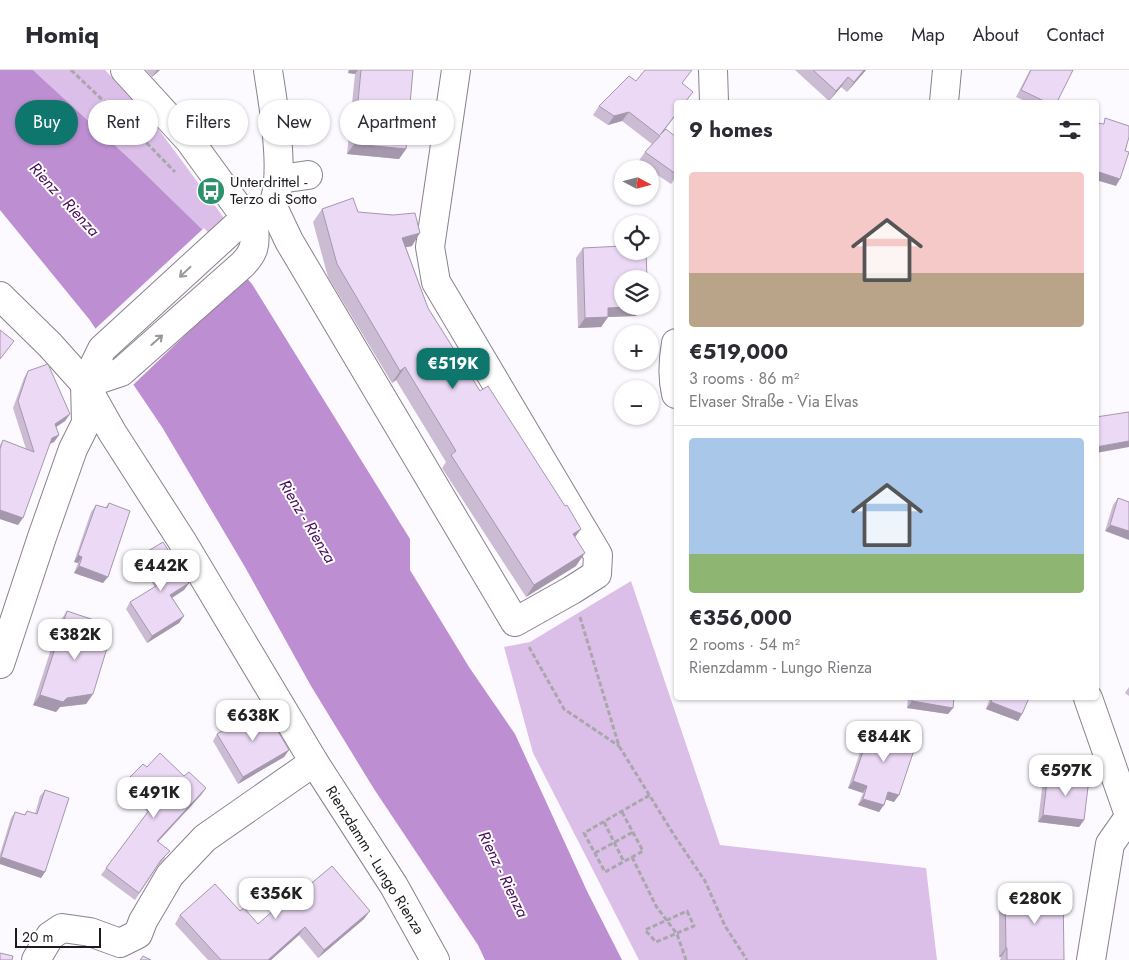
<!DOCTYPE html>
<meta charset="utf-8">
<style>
:root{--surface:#fff;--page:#f7f7f7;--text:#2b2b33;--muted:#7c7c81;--line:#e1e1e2;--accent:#0f766e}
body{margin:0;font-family:Jost,sans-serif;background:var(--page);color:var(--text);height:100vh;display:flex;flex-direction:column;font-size:19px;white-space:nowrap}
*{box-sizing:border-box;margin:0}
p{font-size:16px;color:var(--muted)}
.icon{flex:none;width:28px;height:28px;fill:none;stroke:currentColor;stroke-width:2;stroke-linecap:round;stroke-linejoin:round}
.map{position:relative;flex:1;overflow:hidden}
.sheet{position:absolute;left:674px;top:30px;width:425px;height:600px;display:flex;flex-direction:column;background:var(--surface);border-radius:5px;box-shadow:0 1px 4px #0004}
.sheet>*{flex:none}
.banner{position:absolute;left:15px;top:30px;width:475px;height:45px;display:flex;gap:10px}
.needle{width:32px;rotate:97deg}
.fabs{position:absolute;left:614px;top:90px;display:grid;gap:10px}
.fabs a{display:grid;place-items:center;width:45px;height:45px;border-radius:50%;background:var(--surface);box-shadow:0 1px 4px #0004;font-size:25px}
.scale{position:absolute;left:15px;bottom:12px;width:86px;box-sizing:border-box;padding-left:5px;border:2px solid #1d191f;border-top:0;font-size:14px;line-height:18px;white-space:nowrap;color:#1d191f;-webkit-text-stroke:4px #fff;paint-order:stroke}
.price{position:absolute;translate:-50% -42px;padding:0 11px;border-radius:10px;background:#fff;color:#222;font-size:16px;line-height:32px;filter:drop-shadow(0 1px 2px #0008)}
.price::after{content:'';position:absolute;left:50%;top:30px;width:15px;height:11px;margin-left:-8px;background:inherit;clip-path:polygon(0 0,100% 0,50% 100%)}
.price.current{background:var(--accent);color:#fff}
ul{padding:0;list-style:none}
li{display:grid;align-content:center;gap:10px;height:265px;padding:0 15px}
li+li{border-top:1px solid var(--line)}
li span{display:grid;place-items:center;height:155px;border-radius:5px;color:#555}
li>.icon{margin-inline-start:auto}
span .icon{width:90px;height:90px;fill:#fffc;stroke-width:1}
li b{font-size:21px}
h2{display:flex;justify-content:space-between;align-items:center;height:60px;padding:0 15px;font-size:21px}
.pill{padding:0 18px;border-radius:22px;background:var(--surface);box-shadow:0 1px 4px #0004;font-size:18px;line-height:45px}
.pill.current{background:var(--accent);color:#fff}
header{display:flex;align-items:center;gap:30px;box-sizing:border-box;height:70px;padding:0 25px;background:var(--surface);border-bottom:1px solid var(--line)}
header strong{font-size:24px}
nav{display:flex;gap:28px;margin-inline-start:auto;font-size:18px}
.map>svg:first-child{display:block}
.green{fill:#dbbfe8}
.water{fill:#bd8fd2}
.pier{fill:#fcfafe}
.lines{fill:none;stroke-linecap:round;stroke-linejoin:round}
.minor-casing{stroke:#8a818f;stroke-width:30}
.path{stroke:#a9a7ab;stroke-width:3;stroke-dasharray:5 2.5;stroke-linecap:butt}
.minor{stroke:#fff;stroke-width:28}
.wall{fill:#cbbbd3}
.shaded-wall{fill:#a598ac}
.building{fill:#ecd9f5;stroke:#a598ac}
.oneway{stroke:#99989a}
.labels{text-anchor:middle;stroke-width:4;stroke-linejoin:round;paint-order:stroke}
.poi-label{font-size:15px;fill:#1d191f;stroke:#fff;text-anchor:start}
.street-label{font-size:15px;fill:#1d191f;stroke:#fff}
.water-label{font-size:16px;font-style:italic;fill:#480c5e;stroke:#fff}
</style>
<header>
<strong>Homiq</strong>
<nav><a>Home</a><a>Map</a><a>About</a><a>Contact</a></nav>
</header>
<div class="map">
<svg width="1129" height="890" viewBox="0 0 1129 890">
<rect width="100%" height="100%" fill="#fcfafe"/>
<g class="green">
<path d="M33,0H105L148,45L227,152L211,168L132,91Z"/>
<path d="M631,511L720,775L926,798L937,890H639L533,683L504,577L530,572Z"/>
</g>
<path class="water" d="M0,0H33L132,91L211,168L252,214L410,469V500L469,597L515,664L587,821L622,890H485L478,875L374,719L311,616L245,497L162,357L89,249L0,140Z"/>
<path class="pier" d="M204,158L248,205L132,316L94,260Z"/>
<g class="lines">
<defs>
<g id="minor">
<path d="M713,0L714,32"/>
<path d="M944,32L947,0"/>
<path d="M280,109L308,105"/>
<path d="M273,137L289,171L515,552L572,520L597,504L598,485L436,212L430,177L456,0"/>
<path d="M259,146C295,142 271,24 268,0"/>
<path d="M0,226L50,275L85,314L112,362L182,471L314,692L394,816L435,890"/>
<path d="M676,273C673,290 672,307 676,324"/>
<path d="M85,314L121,302L242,195C254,183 256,175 254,159L189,70L125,0"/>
<path d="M0,594L42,467L73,379L86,353L85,314L102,279L246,147"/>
<path d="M1088,628L1129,745"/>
<path d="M36,890L50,866L62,858L90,862L120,873L138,864L143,851L170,805L205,768L314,692"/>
<path d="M1091,890L1110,774L1129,747"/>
</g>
</defs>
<use href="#minor" class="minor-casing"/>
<g class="path">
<path d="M71,0L134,60L175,102"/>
<path d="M580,547L619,676L674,765L705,811L725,856L747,890"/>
<path d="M529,577L564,639L619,676"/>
<path d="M622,742L643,781L605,802L584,763L650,725"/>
<path d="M604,752L624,792"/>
<path d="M595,783L633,762"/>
<path d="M632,787L656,836L677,864L686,890"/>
<path d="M687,841L694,856L656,872L645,860Z"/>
</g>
<use href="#minor" class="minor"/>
</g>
<g class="wall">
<path d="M146,0H160L152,7Z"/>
<path d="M348,0H413L406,79L399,89L347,84L355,4L348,3Z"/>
<path d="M795,0H866L847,22L841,17L829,31Z"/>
<path d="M1030,0H1073L1057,32H1027L1016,27Z"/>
<path d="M636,11L682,13L676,45L664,61L676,67V107L671,114L650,100V99H649L638,92L645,82L652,74L622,51L608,55L593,45L599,36Z"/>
<path d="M322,139L358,142L412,176L406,177L428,238L480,321L581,459L575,467L576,496L526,527L442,398L446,392L396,310L392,313L328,207L313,152Z"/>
<path d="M583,178L622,209L643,236L636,246L608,247L601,257L578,258L576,188Z"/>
<path d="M28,301L70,344L65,351L56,357L59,365L54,372L49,374L18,455L0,449V375L3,370L26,379L13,338L24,308Z"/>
<path d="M1118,428L1129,432L1105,461L1113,435Z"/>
<path d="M109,433L103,513L74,503L78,493L74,492L91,442L96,435L105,438Z"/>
<path d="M143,484L189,513L184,520L172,527L184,546L179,553L147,573L126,539L130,532L155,517L138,491Z"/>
<path d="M67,541L91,560L93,624L86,634L60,637L56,642L33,635L60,551Z"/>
<path d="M1129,617V626L1125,623Z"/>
<path d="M908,628H954L953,638L948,644L907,638Z"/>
<path d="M990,628H1029L1018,651L986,639Z"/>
<path d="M873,652L904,676L894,732L886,729L879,742L858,735L863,723L848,718L868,659Z"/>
<path d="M217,664L289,680L284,687L238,714L213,671Z"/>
<path d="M147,697L184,706L206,718L201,725L158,772L165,788L158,796L135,830L101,805L148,742L122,717L127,710Z"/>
<path d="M1048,703L1084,750L1079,757L1038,752L1043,710Z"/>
<path d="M45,720V802L41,808L0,794V784L11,748L15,742L24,745L27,741L35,744L40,726Z"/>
<path d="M1005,820L1064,890H1000L1001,887H999V829Z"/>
<path d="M295,827L364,849L318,888L299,865L271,890H208L175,854L180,845L240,841L258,854Z"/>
</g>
<g class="shaded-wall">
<path d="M157,0H160L152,7Z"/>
<path d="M350,0H358L355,4L348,3Z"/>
<path d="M864,0H866L847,22L854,12Z"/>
<path d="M848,7L841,17L829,31L836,21Z"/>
<path d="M629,42L622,51L608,55L614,46Z"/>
<path d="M354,74L406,79L399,89L347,84Z"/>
<path d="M1096,101L1120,109L1116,116L1096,110Z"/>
<path d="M420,163L412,176L393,180L402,168Z"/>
<path d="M643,236L636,246L608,247L601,257L578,258L585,248L608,238Z"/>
<path d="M405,297L396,310L392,313L400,301Z"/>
<path d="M70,344L65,351L50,361L55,354Z"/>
<path d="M59,365L54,372L47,375L52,368Z"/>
<path d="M1129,371V377L1096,383V377Z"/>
<path d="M0,440L23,448L18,455L0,449Z"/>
<path d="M1110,455L1129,461V470L1105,461Z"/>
<path d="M581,459L572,471L573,464Z"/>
<path d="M585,483L576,496L526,527L534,515Z"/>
<path d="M78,485L82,487L78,493L74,492Z"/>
<path d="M79,496L108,507L103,513L74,503Z"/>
<path d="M189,513L184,520L166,532L170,525Z"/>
<path d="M184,546L179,553L147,573L152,566Z"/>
<path d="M93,624L86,634L60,637L56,642L33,635L40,625L67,628Z"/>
<path d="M912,631L953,638L948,644L907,638Z"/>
<path d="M991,632L1022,644L1018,651L986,639Z"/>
<path d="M289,680L284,687L238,714L243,707Z"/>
<path d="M853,711L867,716L863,723L848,718Z"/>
<path d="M206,718L201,725L152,778L157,771Z"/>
<path d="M888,722L899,725L894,732L884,729Z"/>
<path d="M863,729L884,735L879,742L858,735Z"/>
<path d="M1043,745L1084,750L1079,757L1038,752Z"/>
<path d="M1,787L45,802L41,808L0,794V789Z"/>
<path d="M370,841L364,849L318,888L324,880Z"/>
<path d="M305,857L299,865L271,890H268Z"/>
<path d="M1006,878H1007L1001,887H999Z"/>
</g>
<g class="building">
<path d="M361,0H413L406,79L354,74Z"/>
<path d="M645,0H692L682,13L693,22L685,32H676V44L660,65L666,59L676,67V104L645,82L660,66L629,42L614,46L599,36L629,6L636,11Z"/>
<path d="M813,0H864L854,12L848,7L836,21Z"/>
<path d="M1031,0H1073L1057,32H1046L1021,20Z"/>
<path d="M1105,48L1129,56V67L1125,81L1129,82L1120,109L1096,101V53L1104,54Z"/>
<path d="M353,128L358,142L393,145L415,143L420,163L402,168L428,238L480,321L488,316L565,436L567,435L581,459L573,464L585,483L534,515L451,385L456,381L405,297L400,301L337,194L322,139Z"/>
<path d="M622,176V181H646L647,209H622V236H643L608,238V247L585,248L583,178Z"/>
<path d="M0,260L14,271L0,289Z"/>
<path d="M48,294L70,344L55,354L59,365L52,368L23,448L0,440V379L3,370L34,382L18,331L28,301Z"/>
<path d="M1129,342V371L1096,377V347Z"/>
<path d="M1118,428L1129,432V461L1110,455Z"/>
<path d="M109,433L130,441L108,507L79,496L82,487L78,485L96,435L107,438Z"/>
<path d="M163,472L189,513L170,525L184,546L152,566L130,532L161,513L143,484Z"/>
<path d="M67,541L94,550L91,560L107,578L93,624L67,628L63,632L40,625Z"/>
<path d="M912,628H954L953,638L912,631Z"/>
<path d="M992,628H1029L1022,644L991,632Z"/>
<path d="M263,636L289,680L243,707L217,664Z"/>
<path d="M873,652L908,664L904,676L914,680L899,725L888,722L884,735L863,729L867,716L853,711Z"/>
<path d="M160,683L184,706L189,702L206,718L157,771L170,781L161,790L139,823L106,798L153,735L127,710L143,694L147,697Z"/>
<path d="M1048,703L1089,709L1084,750L1043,745Z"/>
<path d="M45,720L69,728L45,802L1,787L15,742L25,745L27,741L37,744Z"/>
<path d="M332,796L370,841L324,880L305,857L268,890H221L180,845L215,814L240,841L244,838L258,854L292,824L295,827Z"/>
<path d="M1005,820H1063L1064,890H1007V878H1006Z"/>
<path d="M0,883L13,886L12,890H0Z"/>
<path d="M143,886L151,890H140Z"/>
</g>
<defs><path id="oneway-shaft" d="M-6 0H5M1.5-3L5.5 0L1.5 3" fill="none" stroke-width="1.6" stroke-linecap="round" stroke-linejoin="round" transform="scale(1.25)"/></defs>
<g class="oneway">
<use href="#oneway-shaft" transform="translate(185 202) rotate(137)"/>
<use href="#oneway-shaft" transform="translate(157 270) rotate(-42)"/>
</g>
<defs>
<symbol id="bus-disc" viewBox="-11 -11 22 22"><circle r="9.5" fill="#2c916c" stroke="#fff"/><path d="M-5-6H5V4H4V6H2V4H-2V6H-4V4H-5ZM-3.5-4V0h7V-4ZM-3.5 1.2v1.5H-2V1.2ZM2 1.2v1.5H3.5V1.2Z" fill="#fff"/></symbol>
</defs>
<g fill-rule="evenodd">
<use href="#bus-disc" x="195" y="105" width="32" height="32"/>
</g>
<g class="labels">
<g class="poi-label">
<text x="230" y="117">Unterdrittel -<tspan x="230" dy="17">Terzo di Sotto</tspan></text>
</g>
<g class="street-label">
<text transform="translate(375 790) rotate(58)" y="5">Rienzdamm - Lungo Rienza</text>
</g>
<g class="water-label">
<text transform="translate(65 129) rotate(47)" y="6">Rienz - Rienza</text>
<text transform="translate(308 451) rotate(59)" y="6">Rienz - Rienza</text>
<text transform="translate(504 804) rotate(64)" y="6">Rienz - Rienza</text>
</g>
</g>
</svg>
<div class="fabs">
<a><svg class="needle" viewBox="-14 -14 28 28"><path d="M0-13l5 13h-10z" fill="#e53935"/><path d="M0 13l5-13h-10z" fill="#7c7c81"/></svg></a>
<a><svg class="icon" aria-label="locate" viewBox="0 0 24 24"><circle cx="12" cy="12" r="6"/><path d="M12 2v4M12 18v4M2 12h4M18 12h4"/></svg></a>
<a><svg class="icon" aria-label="layers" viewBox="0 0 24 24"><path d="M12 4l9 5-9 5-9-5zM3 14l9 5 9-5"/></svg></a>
<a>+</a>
<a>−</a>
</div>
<div class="scale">20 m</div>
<b class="price current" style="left:453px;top:320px">€519K</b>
<b class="price" style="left:161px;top:522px">€442K</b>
<b class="price" style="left:75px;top:591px">€382K</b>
<b class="price" style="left:253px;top:672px">€638K</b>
<b class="price" style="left:884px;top:693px">€844K</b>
<b class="price" style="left:1066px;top:727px">€597K</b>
<b class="price" style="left:154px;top:749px">€491K</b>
<b class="price" style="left:276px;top:850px">€356K</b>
<b class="price" style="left:1035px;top:855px">€280K</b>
<div class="banner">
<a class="pill current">Buy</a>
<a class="pill">Rent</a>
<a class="pill">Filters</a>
<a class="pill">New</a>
<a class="pill">Apartment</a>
</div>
<section class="sheet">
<h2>9 homes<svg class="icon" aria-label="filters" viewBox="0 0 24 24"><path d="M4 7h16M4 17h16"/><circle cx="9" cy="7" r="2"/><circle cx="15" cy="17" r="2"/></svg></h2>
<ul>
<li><span style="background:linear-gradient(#f6c9c9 65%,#b9a48a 0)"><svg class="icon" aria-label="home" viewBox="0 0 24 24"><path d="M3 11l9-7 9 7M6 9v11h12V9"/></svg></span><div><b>€519,000</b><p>3 rooms · 86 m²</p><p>Elvaser Straße - Via Elvas</p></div></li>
<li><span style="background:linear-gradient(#a9c7e8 75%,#8fb573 0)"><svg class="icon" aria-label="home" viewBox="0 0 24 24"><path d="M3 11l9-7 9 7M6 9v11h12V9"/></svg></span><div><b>€356,000</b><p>2 rooms · 54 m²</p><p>Rienzdamm - Lungo Rienza</p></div></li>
</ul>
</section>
</div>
